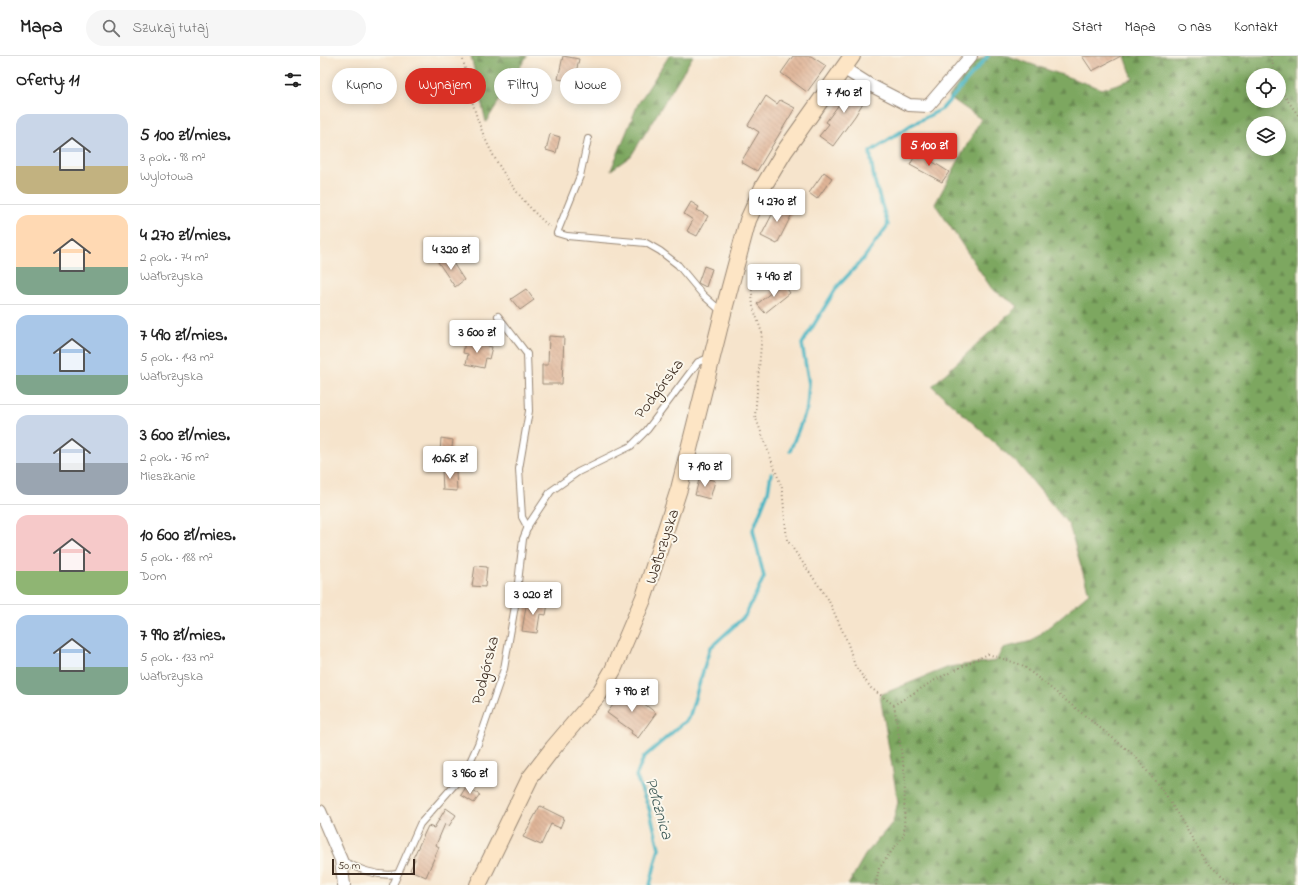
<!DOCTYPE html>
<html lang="pl">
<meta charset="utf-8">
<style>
:root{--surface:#fff;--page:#f6f6f6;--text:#222;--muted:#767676;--line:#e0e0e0;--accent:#d93025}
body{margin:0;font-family:"Indie Flower",sans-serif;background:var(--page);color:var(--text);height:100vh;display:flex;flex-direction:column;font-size:15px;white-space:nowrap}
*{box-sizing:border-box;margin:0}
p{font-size:13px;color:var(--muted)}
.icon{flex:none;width:22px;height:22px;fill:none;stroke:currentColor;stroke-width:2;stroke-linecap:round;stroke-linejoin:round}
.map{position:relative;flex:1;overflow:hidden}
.panel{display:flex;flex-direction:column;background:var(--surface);width:320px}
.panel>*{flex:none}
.banner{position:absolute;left:12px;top:12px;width:380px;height:36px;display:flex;gap:8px}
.buttons{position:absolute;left:926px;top:12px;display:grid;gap:8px}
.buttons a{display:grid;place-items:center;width:40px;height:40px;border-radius:50%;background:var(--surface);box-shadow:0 2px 10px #0003;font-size:20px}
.scale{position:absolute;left:12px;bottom:10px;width:83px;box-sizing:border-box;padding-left:4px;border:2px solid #3b2a1e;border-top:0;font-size:11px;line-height:14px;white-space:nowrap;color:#3b2a1e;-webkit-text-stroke:3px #fbf7ec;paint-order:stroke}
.price{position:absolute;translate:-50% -34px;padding:0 9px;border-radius:4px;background:#fff;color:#222;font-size:13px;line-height:26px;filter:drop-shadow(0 1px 2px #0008)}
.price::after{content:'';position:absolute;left:50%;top:24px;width:12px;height:9px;margin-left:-6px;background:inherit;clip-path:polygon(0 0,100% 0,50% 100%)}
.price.on{background:var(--accent);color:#fff}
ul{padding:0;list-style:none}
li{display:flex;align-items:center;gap:12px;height:100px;padding:0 16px}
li+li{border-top:1px solid var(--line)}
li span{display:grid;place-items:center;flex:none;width:112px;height:80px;border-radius:12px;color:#555}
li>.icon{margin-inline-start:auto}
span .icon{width:48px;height:48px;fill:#fffc;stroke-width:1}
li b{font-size:17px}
h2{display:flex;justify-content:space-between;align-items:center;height:48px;padding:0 16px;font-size:17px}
.pill{padding:0 14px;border-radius:18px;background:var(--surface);box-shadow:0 2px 10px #0003;font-size:14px;line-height:36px}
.pill.on{background:var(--accent);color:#fff}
header{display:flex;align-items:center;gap:24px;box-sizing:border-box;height:56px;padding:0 20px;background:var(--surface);border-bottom:1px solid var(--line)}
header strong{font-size:19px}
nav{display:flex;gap:22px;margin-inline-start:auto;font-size:14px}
.search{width:280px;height:36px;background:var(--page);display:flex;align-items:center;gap:10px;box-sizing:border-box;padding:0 14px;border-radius:22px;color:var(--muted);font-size:15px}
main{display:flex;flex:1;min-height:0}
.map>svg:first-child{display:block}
.forest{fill:url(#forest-firs);stroke:#5c683f;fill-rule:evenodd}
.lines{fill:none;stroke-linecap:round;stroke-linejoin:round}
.stream{stroke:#47b5c3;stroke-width:3.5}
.building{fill:url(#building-back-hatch)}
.lane-casing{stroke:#988775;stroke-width:8}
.street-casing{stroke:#988775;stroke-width:14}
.secondary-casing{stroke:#988775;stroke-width:18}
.path{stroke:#988775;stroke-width:2;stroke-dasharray:1 3;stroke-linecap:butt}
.lane{stroke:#fff;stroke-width:6}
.street{stroke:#fff;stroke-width:12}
.secondary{stroke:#fde5c5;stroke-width:16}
.labels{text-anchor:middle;stroke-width:4;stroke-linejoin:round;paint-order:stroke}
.street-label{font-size:16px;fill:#3b2a1e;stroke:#fbf7ec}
.water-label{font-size:17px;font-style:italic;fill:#3f5b58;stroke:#fbf7ec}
</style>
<header>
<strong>Mapa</strong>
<div class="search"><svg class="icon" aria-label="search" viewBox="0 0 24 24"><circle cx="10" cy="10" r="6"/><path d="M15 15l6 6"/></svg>Szukaj tutaj</div>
<nav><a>Start</a><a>Mapa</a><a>O nas</a><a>Kontakt</a></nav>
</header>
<main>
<section class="panel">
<h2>Oferty: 11<svg class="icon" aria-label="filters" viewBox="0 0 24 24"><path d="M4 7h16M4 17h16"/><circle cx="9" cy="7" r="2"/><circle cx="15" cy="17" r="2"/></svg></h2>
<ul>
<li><span style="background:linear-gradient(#c9d6e8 65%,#c2b280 0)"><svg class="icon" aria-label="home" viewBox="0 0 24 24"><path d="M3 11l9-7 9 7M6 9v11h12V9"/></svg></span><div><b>5 100 zł/mies.</b><p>3 pok. · 98 m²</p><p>Wylotowa</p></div></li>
<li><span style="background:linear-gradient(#ffd9b3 65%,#7fa58c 0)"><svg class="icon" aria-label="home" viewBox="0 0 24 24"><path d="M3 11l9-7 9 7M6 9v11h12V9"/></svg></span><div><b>4 270 zł/mies.</b><p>2 pok. · 74 m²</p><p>Wałbrzyska</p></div></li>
<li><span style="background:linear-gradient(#a9c7e8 75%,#7fa58c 0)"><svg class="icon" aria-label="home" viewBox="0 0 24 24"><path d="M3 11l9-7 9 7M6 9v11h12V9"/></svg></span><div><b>7 490 zł/mies.</b><p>5 pok. · 143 m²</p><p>Wałbrzyska</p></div></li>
<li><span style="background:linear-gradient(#c9d6e8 60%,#9aa5b1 0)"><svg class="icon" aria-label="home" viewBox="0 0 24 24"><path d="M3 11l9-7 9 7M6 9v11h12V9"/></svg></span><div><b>3 600 zł/mies.</b><p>2 pok. · 76 m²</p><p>Mieszkanie</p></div></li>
<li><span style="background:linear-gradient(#f6c9c9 70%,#8fb573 0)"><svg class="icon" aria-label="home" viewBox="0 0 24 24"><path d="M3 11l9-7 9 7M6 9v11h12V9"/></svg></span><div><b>10 600 zł/mies.</b><p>5 pok. · 188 m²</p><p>Dom</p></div></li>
<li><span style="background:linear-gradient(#a9c7e8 65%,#7fa58c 0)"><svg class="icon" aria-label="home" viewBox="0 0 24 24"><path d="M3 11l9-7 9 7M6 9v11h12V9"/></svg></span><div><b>7 990 zł/mies.</b><p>5 pok. · 133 m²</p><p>Wałbrzyska</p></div></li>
</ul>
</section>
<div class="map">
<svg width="978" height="829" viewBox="0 0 978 829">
<defs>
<pattern id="forest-firs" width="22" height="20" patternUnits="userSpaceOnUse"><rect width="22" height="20" fill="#7da760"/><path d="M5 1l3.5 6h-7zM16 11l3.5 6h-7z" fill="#68884f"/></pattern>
<pattern id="building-back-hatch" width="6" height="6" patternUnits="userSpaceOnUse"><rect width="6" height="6" fill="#e0b598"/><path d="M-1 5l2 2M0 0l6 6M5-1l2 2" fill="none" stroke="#b7937b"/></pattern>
</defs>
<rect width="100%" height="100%" fill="#fbf7ec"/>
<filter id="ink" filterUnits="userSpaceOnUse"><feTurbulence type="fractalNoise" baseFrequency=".025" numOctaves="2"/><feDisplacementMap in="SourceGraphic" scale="8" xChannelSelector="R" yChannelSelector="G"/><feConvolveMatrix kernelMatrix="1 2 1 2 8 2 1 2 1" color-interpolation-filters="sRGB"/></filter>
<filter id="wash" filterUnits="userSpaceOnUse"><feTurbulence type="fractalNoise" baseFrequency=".012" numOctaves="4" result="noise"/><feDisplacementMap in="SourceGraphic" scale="16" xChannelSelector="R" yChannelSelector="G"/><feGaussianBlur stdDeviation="0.9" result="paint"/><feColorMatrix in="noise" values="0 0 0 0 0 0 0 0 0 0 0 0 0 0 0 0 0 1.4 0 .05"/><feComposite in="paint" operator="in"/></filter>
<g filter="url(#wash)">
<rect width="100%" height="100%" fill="#f6e4cc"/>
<g class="forest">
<path d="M151,0H207L166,66Z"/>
<path d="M349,0H373L311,100L291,114L318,48Z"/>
<path d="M666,0H688L782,33L813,23L805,0H978V829H528L545,799L573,766L578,746L560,639L629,611L676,605L683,592L712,585L769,537L749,469L698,408L612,330L698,250L672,233L615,148L661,63L629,41L652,8ZM933,19H959V45H933ZM933,67H959V93H933Z"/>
</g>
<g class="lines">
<g class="stream">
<path d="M470,395L487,352L489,328L482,288L517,231L544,202L568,169L554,123L550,96L591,69L622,53L668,0"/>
<path d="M330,829L339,792L329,752L316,720L324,701L369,662L390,592L425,560L444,521L433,474L448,436L451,418"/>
</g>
</g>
<g id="blocks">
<g class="building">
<path d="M243,0L259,3L254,26L238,23Z"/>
<path d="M473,0H491L506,10L487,36L461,17Z"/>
<path d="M762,0H801L772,15Z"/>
<path d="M534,28L549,37L535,60L513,90L499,80L509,68L506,66Z"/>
<path d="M446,40L457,48L460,44L475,52L437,115L421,106L439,76L428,69Z"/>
<path d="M230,78L240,81L236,97L226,94Z"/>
<path d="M597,96L629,116L622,126L590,109Z"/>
<path d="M504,116L512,122L497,143L489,137Z"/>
<path d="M371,146L379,151L377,154L388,160L377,180L367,175L373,164L364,158Z"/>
<path d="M458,147L474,154L457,188L441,180Z"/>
<path d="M128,199L144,224L135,231L118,206Z"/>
<path d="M384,210L392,213L386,231L378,227Z"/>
<path d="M463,227L470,237L445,257L437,248Z"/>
<path d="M206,233L214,244L200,254L191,243Z"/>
<path d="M229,280L244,281L242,328H222V309H228Z"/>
<path d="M145,285L172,291L169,303L166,302L164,312L146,308L148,298L143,297Z"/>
<path d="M121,382L133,384L131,398L120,397Z"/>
<path d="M122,414L136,415L137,435L123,434Z"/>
<path d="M380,420L395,425L390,443L375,439Z"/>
<path d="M155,510L167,511L165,531L152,530Z"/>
<path d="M207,544L228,548L226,559L220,558L217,577L202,575Z"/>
<path d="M305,633L336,657L318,682L311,677L312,675L287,657Z"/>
<path d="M146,731L160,739L154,747L141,739Z"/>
<path d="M220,750L244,762L240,772L231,768L221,789L203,781Z"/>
<path d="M126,752L136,759L129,770L125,768L116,789L119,791L106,821L90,814L95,803L93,802L108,770L114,772Z"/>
</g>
</g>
</g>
<g filter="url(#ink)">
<use href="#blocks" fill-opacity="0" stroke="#988775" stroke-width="1"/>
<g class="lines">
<defs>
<g id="lane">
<path d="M268,83L260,120L237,177L247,180L326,187L340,195L358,209L383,239L402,256"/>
<path d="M178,260L207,298L209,355L199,413L202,461L208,472"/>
<path d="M21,804C38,813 57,821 77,818"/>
<path d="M73,829L100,768L136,727L149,708L158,688L184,613L196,544L203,483L209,468L231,435L258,416L311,390L327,374L378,306L389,302"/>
</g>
<g id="street">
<path d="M523,12L550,29L589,49L608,50L651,0"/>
<path d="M0,755L21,804L24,829"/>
</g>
<path id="secondary" d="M158,829L210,722L233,692L279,638L293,614L324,541L359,433L403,257L428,164L443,131L464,96L532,0"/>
</defs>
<use href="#lane" class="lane-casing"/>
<use href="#street" class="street-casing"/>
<use href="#secondary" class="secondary-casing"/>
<g class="path">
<path d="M142,0C146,16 149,32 153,48C165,94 194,140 230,171"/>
<path d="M951,0L955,19"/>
<path d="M959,32L978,59"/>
<path d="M430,210L433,251L442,277L435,360L462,432L467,484L508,543L527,585L535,610L551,632L574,649L615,624L668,598L702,609L815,700L846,739L887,807L906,823L918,829"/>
<path d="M556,829L559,812L584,779L585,720L574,649"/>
</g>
<use href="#lane" class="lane"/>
<use href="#street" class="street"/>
<use href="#secondary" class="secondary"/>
</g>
</g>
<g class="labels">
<g class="street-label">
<text transform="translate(338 332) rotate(-53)" y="6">Podgórska</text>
<text transform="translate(341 490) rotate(-72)" y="6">Wałbrzyska</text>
<text transform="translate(164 614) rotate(-76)" y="6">Podgórska</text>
</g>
<g class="water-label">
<text transform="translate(340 752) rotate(74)" y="6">Pełcznica</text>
</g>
</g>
</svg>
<div class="buttons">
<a><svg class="icon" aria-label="locate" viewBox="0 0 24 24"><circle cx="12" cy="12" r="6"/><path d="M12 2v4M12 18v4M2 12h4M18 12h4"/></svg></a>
<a><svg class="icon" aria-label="layers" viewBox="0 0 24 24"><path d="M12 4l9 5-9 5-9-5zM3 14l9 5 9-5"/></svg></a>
</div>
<div class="scale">50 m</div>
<b class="price" style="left:524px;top:58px">7 140 zł</b>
<b class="price on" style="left:609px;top:111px">5 100 zł</b>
<b class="price" style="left:457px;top:167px">4 270 zł</b>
<b class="price" style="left:131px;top:215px">4 320 zł</b>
<b class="price" style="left:454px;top:242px">7 490 zł</b>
<b class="price" style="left:157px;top:298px">3 600 zł</b>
<b class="price" style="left:130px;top:424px">10.6K zł</b>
<b class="price" style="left:385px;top:432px">7 190 zł</b>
<b class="price" style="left:213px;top:560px">3 020 zł</b>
<b class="price" style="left:312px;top:657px">7 990 zł</b>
<b class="price" style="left:150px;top:739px">3 960 zł</b>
<div class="banner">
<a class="pill">Kupno</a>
<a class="pill on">Wynajem</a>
<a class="pill">Filtry</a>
<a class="pill">Nowe</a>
</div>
</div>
</main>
